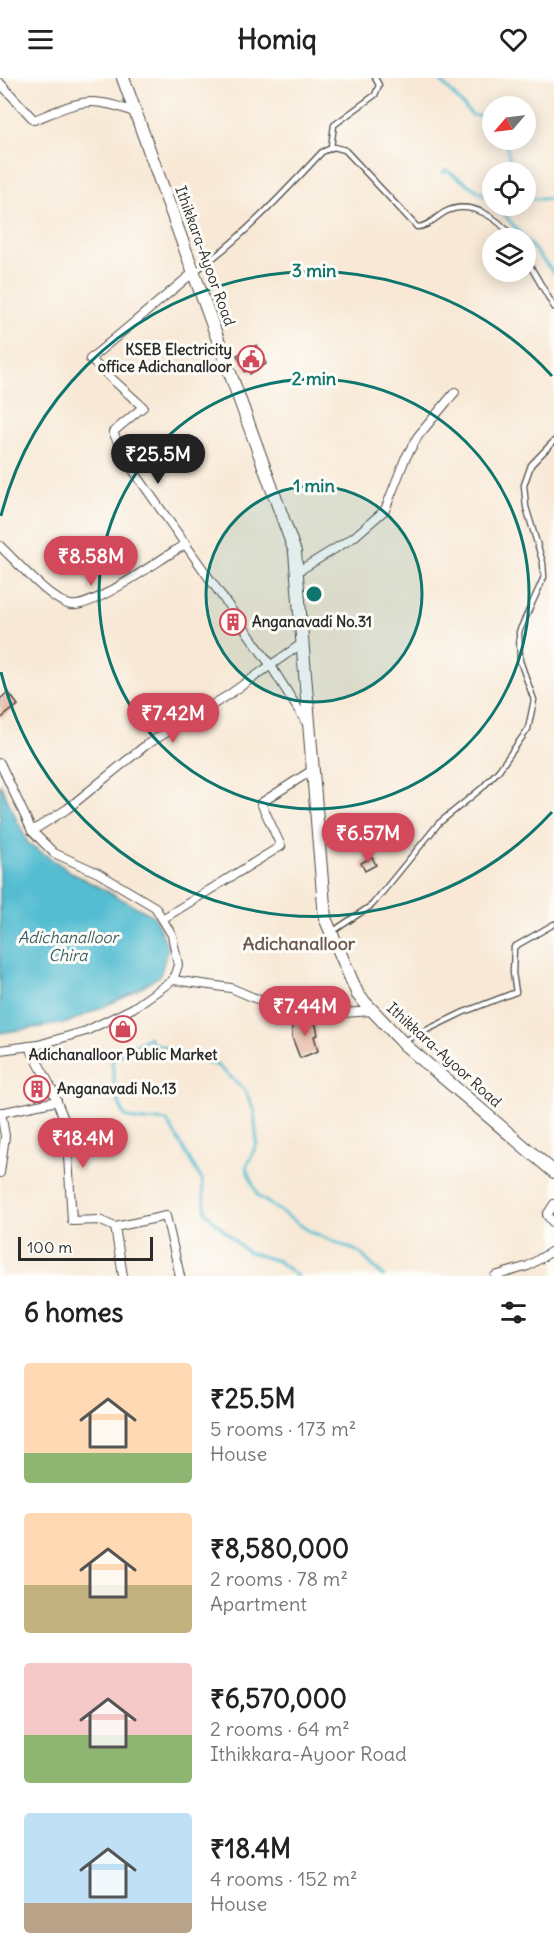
<!DOCTYPE html>
<meta charset="utf-8">
<style>
:root{--surface:#fff;--page:#f6f6f6;--text:#222;--muted:#767676;--accent:#d1495b}
body{margin:0;font-family:Delius,sans-serif;background:var(--page);color:var(--text);height:100vh;display:flex;flex-direction:column;font-size:22px;white-space:nowrap}
*{box-sizing:border-box;margin:0}
p{font-size:20px;color:var(--muted)}
.icon{flex:none;width:33px;height:33px;fill:none;stroke:currentColor;stroke-width:2;stroke-linecap:round;stroke-linejoin:round}
.map{position:relative;height:1198px;overflow:hidden}
.side{display:flex;flex-direction:column;background:var(--surface);flex:1}
.side>*{flex:none}
.needle{width:39px;rotate:242deg}
.fabs{position:absolute;left:482px;top:18px;display:grid;gap:12px}
.fabs a{display:grid;place-items:center;width:54px;height:54px;border-radius:50%;background:var(--surface);box-shadow:0 3px 15px #0003;font-size:30px}
.scale{position:absolute;left:18px;bottom:15px;width:135px;box-sizing:border-box;padding-left:6px;border:3px solid #2b2b2b;border-top:0;font-size:16px;line-height:21px;white-space:nowrap;color:#2b2b2b;-webkit-text-stroke:4px #fdfcf7;paint-order:stroke}
.price{position:absolute;translate:-50% -51px;padding:0 14px;border-radius:21px;background:var(--accent);color:#fff;font-size:20px;line-height:39px;filter:drop-shadow(0 2px 3px #0008)}
.price::after{content:'';position:absolute;left:50%;top:36px;width:18px;height:14px;margin-left:-9px;background:inherit;clip-path:polygon(0 0,100% 0,50% 100%)}
.price.on{background:#222;color:#fff}
ul{padding:0;list-style:none}
li{display:flex;align-items:center;gap:18px;height:150px;padding:0 24px}
li span{display:grid;place-items:center;flex:none;width:168px;height:120px;border-radius:6px;color:#555}
li>.icon{margin-inline-start:auto}
span .icon{width:72px;height:72px;fill:#fffc;stroke-width:1}
li b{font-size:26px}
h2{display:flex;justify-content:space-between;align-items:center;height:72px;padding:0 24px;font-size:26px}
header{display:flex;justify-content:space-between;align-items:center;height:78px;padding:0 24px;background:var(--surface);font-size:27px;font-weight:800}
.map>svg:first-child{display:block}
.water{fill:#55bdd1;stroke:#40747e;stroke-width:1.5}
.lines{fill:none;stroke-linecap:round;stroke-linejoin:round}
.stream{stroke:#55bdd1;stroke-width:3}
.building{fill:#e5b19d}
.lane-casing{stroke:#4a4744;stroke-width:7}
.street-casing{stroke:#4a4744;stroke-width:10}
.secondary-casing{stroke:#4a4744;stroke-width:14}
.lane{stroke:#fff;stroke-width:4.5}
.street{stroke:#fff;stroke-width:8}
.secondary{stroke:#fff;stroke-width:12}
.ring{fill:none;stroke:#0f766e;stroke-width:3}
.labels{text-anchor:middle;stroke-width:6;stroke-linejoin:round;paint-order:stroke}
.street-label{font-size:15px;fill:#2b2b2b;stroke:#fdfcf7}
.poi-label{font-size:15px;font-weight:bold;fill:#2b2b2b;stroke:#fdfcf7;text-anchor:start}
.water-label{font-size:16px;font-style:italic;fill:#3a5e65;stroke:#fdfcf7}
.quarter-label{font-size:18px;font-weight:bold;fill:#6c5a53;stroke:#fdfcf7}
.centre{fill:#0f766e;stroke:#fdfcf7;stroke-width:3}
.ring-label{font-size:18px;text-anchor:middle;font-weight:bold;fill:#0f766e;stroke:#fdfcf7;stroke-width:6;stroke-linejoin:round;paint-order:stroke}
</style>
<header><svg class="icon" aria-label="menu" viewBox="0 0 24 24"><path d="M4 6h16M4 12h16M4 18h16"/></svg>Homiq<svg class="icon" aria-label="heart" viewBox="0 0 24 24"><path d="M12 20l-8-8c-3-5 5-10 8-4 3-6 11-1 8 4z"/></svg></header>
<div class="map">
<svg width="554" height="1198" viewBox="0 0 554 1198">
<rect width="100%" height="100%" fill="#fdfcf7"/>
<filter id="ink" filterUnits="userSpaceOnUse"><feTurbulence type="fractalNoise" baseFrequency=".0167" numOctaves="2"/><feDisplacementMap in="SourceGraphic" scale="12" xChannelSelector="R" yChannelSelector="G"/><feConvolveMatrix kernelMatrix="1 2 1 2 8 2 1 2 1" color-interpolation-filters="sRGB"/></filter>
<filter id="wash" filterUnits="userSpaceOnUse"><feTurbulence type="fractalNoise" baseFrequency=".008" numOctaves="4" result="noise"/><feDisplacementMap in="SourceGraphic" scale="24" xChannelSelector="R" yChannelSelector="G"/><feGaussianBlur stdDeviation="1.35" result="paint"/><feColorMatrix in="noise" values="0 0 0 0 0 0 0 0 0 0 0 0 0 0 0 0 0 1.4 0 .05"/><feComposite in="paint" operator="in"/></filter>
<g filter="url(#wash)">
<rect width="100%" height="100%" fill="#f8e8d5"/>
<path class="water" d="M0,706L28,765L74,796L154,838L168,870L160,898L127,918L67,945L0,955Z"/>
<g class="lines">
<g class="stream">
<path d="M438,0L472,37L492,40"/>
<path d="M505,62L513,94"/>
<path d="M443,95L446,92L492,122"/>
<path d="M525,111L531,121H554"/>
<path d="M497,128L554,195"/>
<path d="M297,1198L278,1183L247,1174L206,1135L202,1102L167,1043C150,1040 142,1047 125,1038L115,1017L112,982L149,959L153,965L218,988L244,1011L254,1032L257,1065L246,1090L258,1118L309,1153L359,1174L383,1198"/>
</g>
</g>
<g id="blocks">
<g class="building">
<path d="M257,267L266,286L250,296L248,292L245,294L237,277Z"/>
<path d="M8,614L18,627L0,641V621Z"/>
<path d="M372,779L376,787L365,793L361,785Z"/>
<path d="M292,943H315L318,957L314,958L318,973L300,980L292,959Z"/>
<path d="M37,1002L45,1017L36,1021L29,1006Z"/>
</g>
</g>
</g>
<g filter="url(#ink)">
<use href="#blocks" fill-opacity="0" stroke="#4a4744" stroke-width="1.5"/>
<g class="lines">
<defs>
<g id="lane">
<path d="M331,69L334,47L375,17L379,7L375,0"/>
<path d="M525,179L554,229"/>
<path d="M196,193C243,159 283,116 322,74L334,69L345,72L417,149C428,149 436,139 445,134C470,121 499,140 513,160"/>
<path d="M332,854L372,827L439,745L482,710L499,692L528,651L534,622L520,583L519,554L544,499L543,485L526,429L524,407L531,387L554,363"/>
<path d="M404,963L464,934L516,914L513,895L514,869L554,846"/>
</g>
<g id="street">
<path d="M0,5L34,42C79,24 89,16 136,35"/>
<path d="M194,194L90,281L143,329L113,354L126,382L271,588L308,647"/>
<path d="M0,468C15,482 52,524 71,527C93,531 164,478 186,466"/>
<path d="M297,494L354,459L385,432L405,381L418,358L455,314"/>
<path d="M0,685L32,753L54,775L98,795L155,829L172,857L178,887L173,902L133,930L86,953L38,967L0,972"/>
<path d="M32,753L67,731L146,667L227,618L304,564"/>
<path d="M164,840L281,768L261,725L314,691"/>
<path d="M173,902L231,910L297,938L373,933"/>
<path d="M29,968L51,1009L66,1046L72,1143L99,1142L115,1149L123,1198"/>
<path d="M0,1035L57,1023"/>
<path d="M0,1095L5,1058L1,1034"/>
<path d="M554,1126L547,1137L554,1146"/>
<path d="M115,1149L166,1138L180,1198"/>
<path d="M495,1198L528,1188L554,1172"/>
</g>
<path id="secondary" d="M123,0L295,474L325,840L358,917L405,967L554,1094"/>
</defs>
<use href="#lane" class="lane-casing"/>
<use href="#street" class="street-casing"/>
<use href="#secondary" class="secondary-casing"/>
<use href="#lane" class="lane"/>
<use href="#street" class="street"/>
<use href="#secondary" class="secondary"/>
</g>
</g>
<circle cx="314" cy="516" r="108" fill="#0f766e" fill-opacity=".12"/>
<g class="ring">
<circle cx="314" cy="516" r="108"/>
<circle cx="314" cy="516" r="215"/>
<path d="M552 734A323 323 0 0 1 1 594M1 438A323 323 0 0 1 552 298"/>
</g>
<defs>
<symbol id="civic-ring" viewBox="-11 -11 22 22"><circle r="9.5" fill="#fdfcf7" stroke="#d1495b" stroke-width="1.5"/><path d="M-.6-6.5H3V-4.5H.6V-3L4-1V1h2V6H-6V1h2V-1L-.6-3ZM-1.2 2.5V6h2.4V2.5Z" fill="#d1495b"/></symbol>
<symbol id="building-ring" viewBox="-11 -11 22 22"><circle r="9.5" fill="#fdfcf7" stroke="#d1495b" stroke-width="1.5"/><path d="M-4-6H4V6H1V3H-1V6H-4ZM-2.5-4.3h1.7v1.8h-1.7ZM.8-4.3h1.7v1.8H.8ZM-2.5-1h1.7V.8h-1.7ZM.8-1h1.7V.8H.8Z" fill="#d1495b"/></symbol>
<symbol id="shop-ring" viewBox="-11 -11 22 22"><circle r="9.5" fill="#fdfcf7" stroke="#d1495b" stroke-width="1.5"/><path d="M-5-2.5h2.3a2.7 3.5 0 0 1 5.4 0H5L5.5 6h-11ZM-1.5-2.5h3a1.5 2.3 0 0 0-3 0Z" fill="#d1495b"/></symbol>
</defs>
<g fill-rule="evenodd">
<use href="#civic-ring" x="236" y="266" width="30" height="30"/>
<use href="#building-ring" x="218" y="529" width="30" height="30"/>
<use href="#shop-ring" x="108" y="936" width="30" height="30"/>
<use href="#building-ring" x="22" y="996" width="30" height="30"/>
</g>
<g class="labels">
<g class="street-label">
<text transform="translate(205 178) rotate(70)" y="5">Ithikkara-Ayoor Road</text>
<text transform="translate(444 977) rotate(42)" y="5">Ithikkara-Ayoor Road</text>
</g>
<g class="poi-label">
<text x="232" y="277" text-anchor="end">KSEB Electricity<tspan x="232" dy="17">office Adichanalloor</tspan></text>
<text x="252" y="549">Anganavadi No.31</text>
<text x="123" y="982" text-anchor="middle">Adichanalloor Public Market</text>
<text x="57" y="1016">Anganavadi No.13</text>
</g>
<g class="water-label">
<text x="68" y="865">Adichanalloor<tspan x="68" dy="18">Chira</tspan></text>
</g>
<g class="quarter-label">
<text x="299" y="872">Adichanalloor</text>
</g>
</g>
<circle cx="314" cy="516" r="9" class="centre"/>
<g class="ring-label">
<text x="314" y="199">3 min</text>
<text x="314" y="307">2 min</text>
<text x="314" y="414">1 min</text>
</g>
</svg>
<div class="fabs">
<a><svg class="needle" viewBox="-14 -14 28 28"><path d="M0-13l5 13h-10z" fill="#e53935"/><path d="M0 13l5-13h-10z" fill="#767676"/></svg></a>
<a><svg class="icon" aria-label="locate" viewBox="0 0 24 24"><circle cx="12" cy="12" r="6"/><path d="M12 2v4M12 18v4M2 12h4M18 12h4"/></svg></a>
<a><svg class="icon" aria-label="layers" viewBox="0 0 24 24"><path d="M12 4l9 5-9 5-9-5zM3 14l9 5 9-5"/></svg></a>
</div>
<div class="scale">100 m</div>
<b class="price on" style="left:158px;top:407px">₹25.5M</b>
<b class="price" style="left:91px;top:509px">₹8.58M</b>
<b class="price" style="left:173px;top:666px">₹7.42M</b>
<b class="price" style="left:368px;top:786px">₹6.57M</b>
<b class="price" style="left:305px;top:959px">₹7.44M</b>
<b class="price" style="left:83px;top:1091px">₹18.4M</b>
</div>
<section class="side">
<h2>6 homes<svg class="icon" aria-label="filters" viewBox="0 0 24 24"><path d="M4 7h16M4 17h16"/><circle cx="9" cy="7" r="2"/><circle cx="15" cy="17" r="2"/></svg></h2>
<ul>
<li><span style="background:linear-gradient(#ffd9b3 75%,#8fb573 0)"><svg class="icon" aria-label="home" viewBox="0 0 24 24"><path d="M3 11l9-7 9 7M6 9v11h12V9"/></svg></span><div><b>₹25.5M</b><p>5 rooms · 173 m²</p><p>House</p></div></li>
<li><span style="background:linear-gradient(#ffd9b3 60%,#c2b280 0)"><svg class="icon" aria-label="home" viewBox="0 0 24 24"><path d="M3 11l9-7 9 7M6 9v11h12V9"/></svg></span><div><b>₹8,580,000</b><p>2 rooms · 78 m²</p><p>Apartment</p></div></li>
<li><span style="background:linear-gradient(#f6c9c9 60%,#8fb573 0)"><svg class="icon" aria-label="home" viewBox="0 0 24 24"><path d="M3 11l9-7 9 7M6 9v11h12V9"/></svg></span><div><b>₹6,570,000</b><p>2 rooms · 64 m²</p><p>Ithikkara-Ayoor Road</p></div></li>
<li><span style="background:linear-gradient(#bfe0f5 75%,#b9a48a 0)"><svg class="icon" aria-label="home" viewBox="0 0 24 24"><path d="M3 11l9-7 9 7M6 9v11h12V9"/></svg></span><div><b>₹18.4M</b><p>4 rooms · 152 m²</p><p>House</p></div></li>
</ul>
</section>
